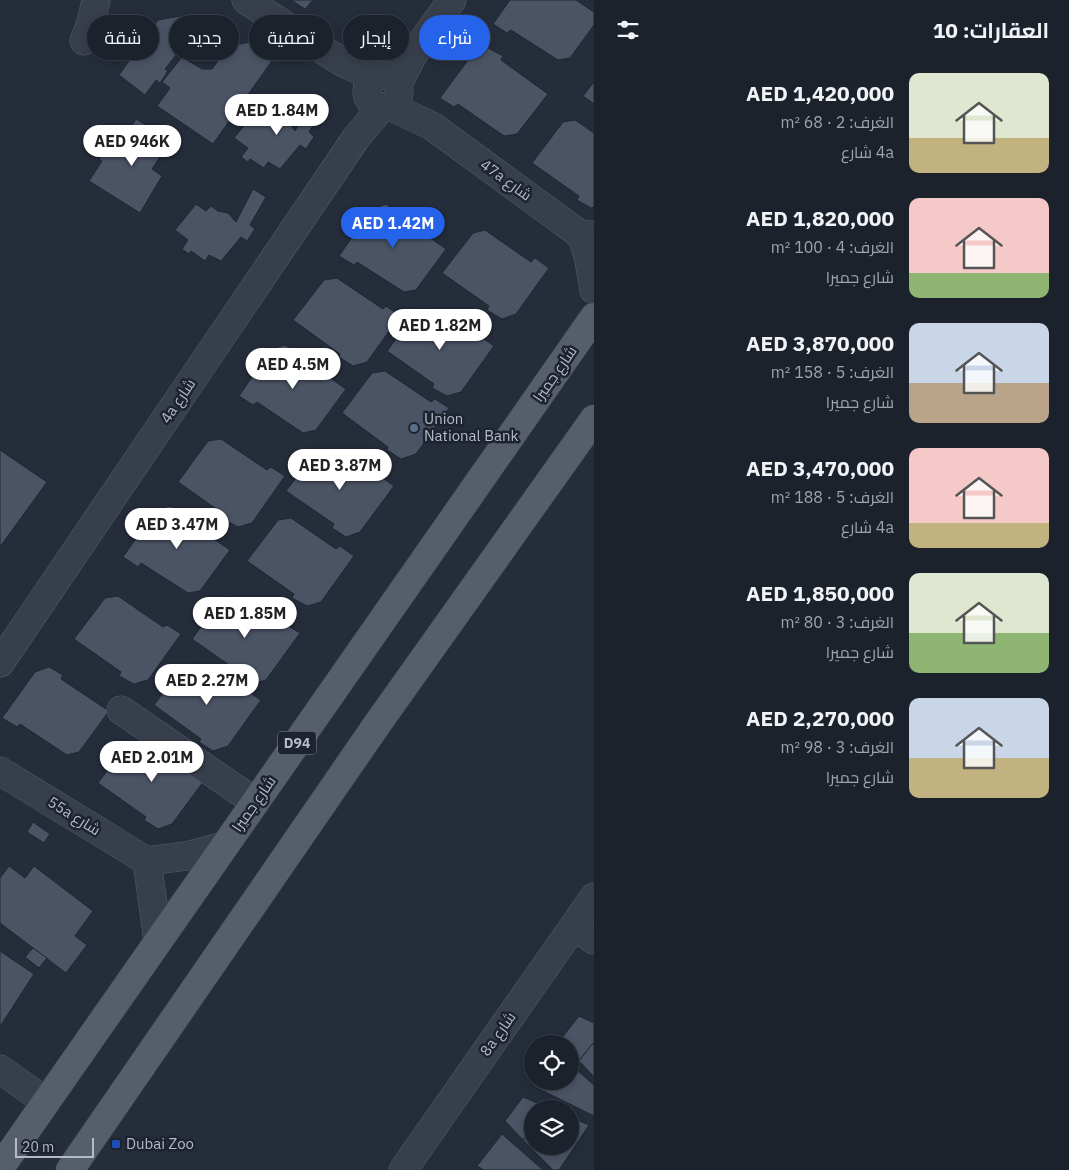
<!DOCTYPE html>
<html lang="ar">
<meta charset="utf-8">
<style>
:root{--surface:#1c222c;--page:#292f38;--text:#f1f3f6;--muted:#a0a4a9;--line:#3a3f48;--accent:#2563eb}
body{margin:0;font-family:"IBM Plex Sans",Cairo,sans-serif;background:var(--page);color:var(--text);direction:rtl;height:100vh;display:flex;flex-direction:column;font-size:19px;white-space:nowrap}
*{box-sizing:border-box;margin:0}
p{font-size:16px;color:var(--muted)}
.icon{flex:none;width:28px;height:28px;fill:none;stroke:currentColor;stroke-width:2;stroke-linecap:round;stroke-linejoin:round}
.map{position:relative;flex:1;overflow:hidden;direction:ltr}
.sheet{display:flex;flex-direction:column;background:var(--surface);width:475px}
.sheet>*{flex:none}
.guide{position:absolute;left:15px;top:15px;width:475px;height:45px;direction:rtl;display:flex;gap:10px}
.buttons{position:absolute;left:524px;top:1035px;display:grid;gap:10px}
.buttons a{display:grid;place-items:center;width:55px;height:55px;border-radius:50%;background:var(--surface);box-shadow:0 2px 8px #0003,0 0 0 1px var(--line);font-size:25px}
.scale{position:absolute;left:15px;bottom:12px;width:79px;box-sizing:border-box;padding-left:5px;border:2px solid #b4bac7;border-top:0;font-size:14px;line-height:18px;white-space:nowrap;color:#b4bac7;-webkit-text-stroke:4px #1d2430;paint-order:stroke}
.price{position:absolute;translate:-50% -42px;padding:0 11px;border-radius:18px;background:#fff;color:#222;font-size:16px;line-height:32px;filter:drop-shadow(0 1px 2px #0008)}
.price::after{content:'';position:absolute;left:50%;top:30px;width:15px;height:11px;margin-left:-8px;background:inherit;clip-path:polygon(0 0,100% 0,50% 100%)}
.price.active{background:var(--accent);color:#fff}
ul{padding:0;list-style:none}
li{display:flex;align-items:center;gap:15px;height:125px;padding:0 20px}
li span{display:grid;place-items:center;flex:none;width:140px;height:100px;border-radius:10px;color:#555}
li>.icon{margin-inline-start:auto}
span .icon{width:60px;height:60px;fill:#fffc;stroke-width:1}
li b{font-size:21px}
h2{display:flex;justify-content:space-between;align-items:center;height:60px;padding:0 20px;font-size:21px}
.pill{padding:0 18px;border-radius:22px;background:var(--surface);box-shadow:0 2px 8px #0003,0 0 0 1px var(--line);font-size:18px;line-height:45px}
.pill.active{background:var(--accent);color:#fff}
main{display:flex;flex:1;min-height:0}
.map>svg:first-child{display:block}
.building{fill:#4b5465;stroke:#1f2632}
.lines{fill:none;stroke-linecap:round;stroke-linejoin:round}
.minor-casing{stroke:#565d69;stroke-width:29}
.major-casing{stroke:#414854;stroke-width:29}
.minor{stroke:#383f4c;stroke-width:28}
.major{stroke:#565e6b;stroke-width:28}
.service-dot{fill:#5c6f8a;stroke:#1d2430;stroke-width:2}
.transit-dot{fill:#1a4fb4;stroke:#1d2430;stroke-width:2}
.labels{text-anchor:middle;stroke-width:5;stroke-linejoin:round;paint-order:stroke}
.shield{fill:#1d2430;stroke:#878d9a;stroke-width:1}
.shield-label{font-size:14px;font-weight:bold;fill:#b4bac7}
.street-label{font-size:15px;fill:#b4bac7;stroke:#1d2430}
.poi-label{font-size:15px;fill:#b4bac7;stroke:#1d2430;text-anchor:start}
</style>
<main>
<section class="sheet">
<h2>العقارات: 10<svg class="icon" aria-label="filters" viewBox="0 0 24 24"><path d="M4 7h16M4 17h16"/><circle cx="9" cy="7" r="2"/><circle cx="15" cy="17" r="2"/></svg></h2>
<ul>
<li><span style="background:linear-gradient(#dfe7d0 65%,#c2b280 0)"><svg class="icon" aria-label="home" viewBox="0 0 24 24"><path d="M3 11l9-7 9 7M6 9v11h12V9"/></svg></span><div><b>AED 1,420,000</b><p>الغرف: 2 · 68 m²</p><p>4a شارع</p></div></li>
<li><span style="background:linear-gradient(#f6c9c9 75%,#8fb573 0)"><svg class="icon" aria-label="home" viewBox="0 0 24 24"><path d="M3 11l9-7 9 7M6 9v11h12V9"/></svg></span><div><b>AED 1,820,000</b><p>الغرف: 4 · 100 m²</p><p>شارع جميرا</p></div></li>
<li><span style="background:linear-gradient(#c9d6e8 60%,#b9a48a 0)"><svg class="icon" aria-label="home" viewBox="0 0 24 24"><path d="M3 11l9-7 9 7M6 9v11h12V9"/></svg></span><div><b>AED 3,870,000</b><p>الغرف: 5 · 158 m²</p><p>شارع جميرا</p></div></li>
<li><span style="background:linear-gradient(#f6c9c9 75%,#c2b280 0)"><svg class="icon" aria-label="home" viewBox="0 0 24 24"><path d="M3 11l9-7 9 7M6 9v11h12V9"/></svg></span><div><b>AED 3,470,000</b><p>الغرف: 5 · 188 m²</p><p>4a شارع</p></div></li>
<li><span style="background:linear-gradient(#dfe7d0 60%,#8fb573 0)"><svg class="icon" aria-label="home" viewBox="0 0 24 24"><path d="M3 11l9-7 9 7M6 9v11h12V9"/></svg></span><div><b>AED 1,850,000</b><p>الغرف: 3 · 80 m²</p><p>شارع جميرا</p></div></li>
<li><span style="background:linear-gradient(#c9d6e8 60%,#c2b280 0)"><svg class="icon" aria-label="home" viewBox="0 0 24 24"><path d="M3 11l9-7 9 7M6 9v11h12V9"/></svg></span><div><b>AED 2,270,000</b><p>الغرف: 3 · 98 m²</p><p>شارع جميرا</p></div></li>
</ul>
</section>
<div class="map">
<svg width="594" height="1170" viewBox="0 0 594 1170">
<rect width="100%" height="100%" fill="#252d3b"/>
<g class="building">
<path d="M291,0H313L305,9Z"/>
<path d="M510,0H576L594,12V25L570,58L558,60L511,30L507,33L493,24Z"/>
<path d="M181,16L211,35L196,60L180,50L165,69L168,71L160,83L156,80L145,95L119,75L158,20Z"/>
<path d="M236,41L241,44L249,42L274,58L213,144L157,106L170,88L162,82L182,57L202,69H212L225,51L223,48Z"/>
<path d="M488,48L503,56L501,60L548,94L517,134L504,136L458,104L454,107L440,98L474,52Z"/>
<path d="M594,82V104L583,96Z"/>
<path d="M312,97L326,105L309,132L314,137L306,149L300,145L280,169L268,162L264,168L250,159L248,162L241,157L248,148L234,138L255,112L266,120L270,114L278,119L288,121L295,131Z"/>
<path d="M136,119L171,140L152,169L162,176L140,213L89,181L102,161L99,159L105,150L113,156Z"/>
<path d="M575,120L594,133V207L591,208L577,200L579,196L532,163L563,122Z"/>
<path d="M253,189L266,197L250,225L255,229L247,241L241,237L221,261L209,255L205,261L191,251L189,254L182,249L188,240L175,230L196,204L206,211L211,206L218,211L228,213L236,222Z"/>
<path d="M386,204L400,213L399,216L446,249L416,290L404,292L357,262L354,265L339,256L372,209Z"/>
<path d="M485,230L531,262L535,258L549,268L516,314L502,319L487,310L489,306L442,273L473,233Z"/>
<path d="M337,278L383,309L386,306L400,316L367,362L353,366L339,357L340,354L293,320L324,280Z"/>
<path d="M430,308L476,339L480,336L494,346L461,392L447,396L432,388L434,384L387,351L418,310Z"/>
<path d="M285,345L300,353L298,356L346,389L316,430L303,433L257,402L253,405L239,396L271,349Z"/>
<path d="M385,371L431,402L435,399L449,408L416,454L401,459L387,450L388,447L342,413L372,373Z"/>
<path d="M221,439L267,470L271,467L285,476L252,523L238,527L223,519L225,515L178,482L208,441Z"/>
<path d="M330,448L376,480L380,476L394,486L360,532L346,537L332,528L334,524L286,491L317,451Z"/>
<path d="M0,450L47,482L0,547Z"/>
<path d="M170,506L184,514L183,518L230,550L200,591L188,593L141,563L138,567L123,557L156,510Z"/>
<path d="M291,518L336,549L340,546L354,556L321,602L307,606L292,598L294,594L247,561L278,520Z"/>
<path d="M118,596L163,627L167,625L181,634L148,680L134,684L119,676L121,672L74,639L105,598Z"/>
<path d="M236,596L282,627L285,624L300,633L266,680L252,684L238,676L239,672L192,639L223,598Z"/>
<path d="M197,663L243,694L247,691L261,700L228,746L213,751L199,742L201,739L154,705L184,665Z"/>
<path d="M49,667L63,675L61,679L109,711L79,752L67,755L20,724L17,727L2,718L35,672Z"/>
<path d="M142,741L206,778L172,824L158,829L144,820L146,817L98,783L129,742Z"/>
<path d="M33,822L50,834L44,843L27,832Z"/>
<path d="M9,866L25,878L34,866L93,911L75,936L87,945L66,973L0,923V878Z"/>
<path d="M33,948L47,958L39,968L25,957Z"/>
<path d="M0,951L34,974L1,1025L0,1024Z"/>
<path d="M579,1016L594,1023V1043L579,1061L570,1051V1044H563L560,1040Z"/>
<path d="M593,1043L594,1044V1077L579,1061Z"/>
<path d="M570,1064L594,1085V1116L533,1086L537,1081H570Z"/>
<path d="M523,1097L549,1108L532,1109V1128L523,1140L505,1121Z"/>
<path d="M570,1117L589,1125L559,1170H553L523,1140L532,1128V1146H570Z"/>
<path d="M502,1134L543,1170H484L477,1166Z"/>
</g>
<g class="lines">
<defs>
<g id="minor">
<path d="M246,0L342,62L375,77"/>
<path d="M84,41L91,23L96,0"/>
<circle cx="383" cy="91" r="16"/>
<path d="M398,84L414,53L452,0"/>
<path d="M390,106L432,126L581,235H594"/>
<path d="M581,235L588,255L594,290"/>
<path d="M0,663L356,138L382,107"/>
<path d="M121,710L255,802"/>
<path d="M0,771L147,861L186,856L224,846"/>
<path d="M147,861L158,941"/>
<path d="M574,926L594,940"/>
<path d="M0,1069L46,1102"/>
<path d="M403,1170L594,897"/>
</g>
<g id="major">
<path d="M0,1168L594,317"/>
<path d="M70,1170L378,723L594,419"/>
</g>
</defs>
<use href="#minor" class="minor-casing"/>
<use href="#major" class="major-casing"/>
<use href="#minor" class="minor"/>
<use href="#major" class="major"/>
</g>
<circle class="service-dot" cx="414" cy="428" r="5"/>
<rect class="transit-dot" x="111" y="1139" width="10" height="10" rx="2.5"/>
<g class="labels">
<rect class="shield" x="278" y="731.5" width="38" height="23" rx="4"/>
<g class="shield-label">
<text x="297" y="748">D94</text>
</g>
<g class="street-label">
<text transform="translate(506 180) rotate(36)" y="5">47a شارع</text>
<text transform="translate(555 374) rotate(-55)" y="5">شارع جميرا</text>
<text transform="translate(178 401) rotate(-56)" y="5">4a شارع</text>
<text transform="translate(254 804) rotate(-55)" y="5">شارع جميرا</text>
<text transform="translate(74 816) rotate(32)" y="5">55a شارع</text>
<text transform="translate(498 1034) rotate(-55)" y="5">8a شارع</text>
</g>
<g class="poi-label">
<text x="424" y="424">Union<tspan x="424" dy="17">National Bank</tspan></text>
<text x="126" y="1149">Dubai Zoo</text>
</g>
</g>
</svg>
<div class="buttons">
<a><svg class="icon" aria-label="locate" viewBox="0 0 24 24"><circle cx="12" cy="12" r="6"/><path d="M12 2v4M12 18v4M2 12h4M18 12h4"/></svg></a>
<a><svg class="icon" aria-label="layers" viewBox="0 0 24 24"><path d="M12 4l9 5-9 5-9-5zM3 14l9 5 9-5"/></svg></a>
</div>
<div class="scale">20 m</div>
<b class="price" style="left:277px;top:136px">AED 1.84M</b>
<b class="price" style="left:132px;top:167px">AED 946K</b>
<b class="price active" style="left:393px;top:249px">AED 1.42M</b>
<b class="price" style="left:440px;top:351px">AED 1.82M</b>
<b class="price" style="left:293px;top:390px">AED 4.5M</b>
<b class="price" style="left:340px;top:491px">AED 3.87M</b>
<b class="price" style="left:177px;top:550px">AED 3.47M</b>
<b class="price" style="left:245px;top:639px">AED 1.85M</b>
<b class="price" style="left:207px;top:706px">AED 2.27M</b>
<b class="price" style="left:152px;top:783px">AED 2.01M</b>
<div class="guide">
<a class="pill active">شراء</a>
<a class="pill">إيجار</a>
<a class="pill">تصفية</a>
<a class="pill">جديد</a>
<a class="pill">شقة</a>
</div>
</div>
</main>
